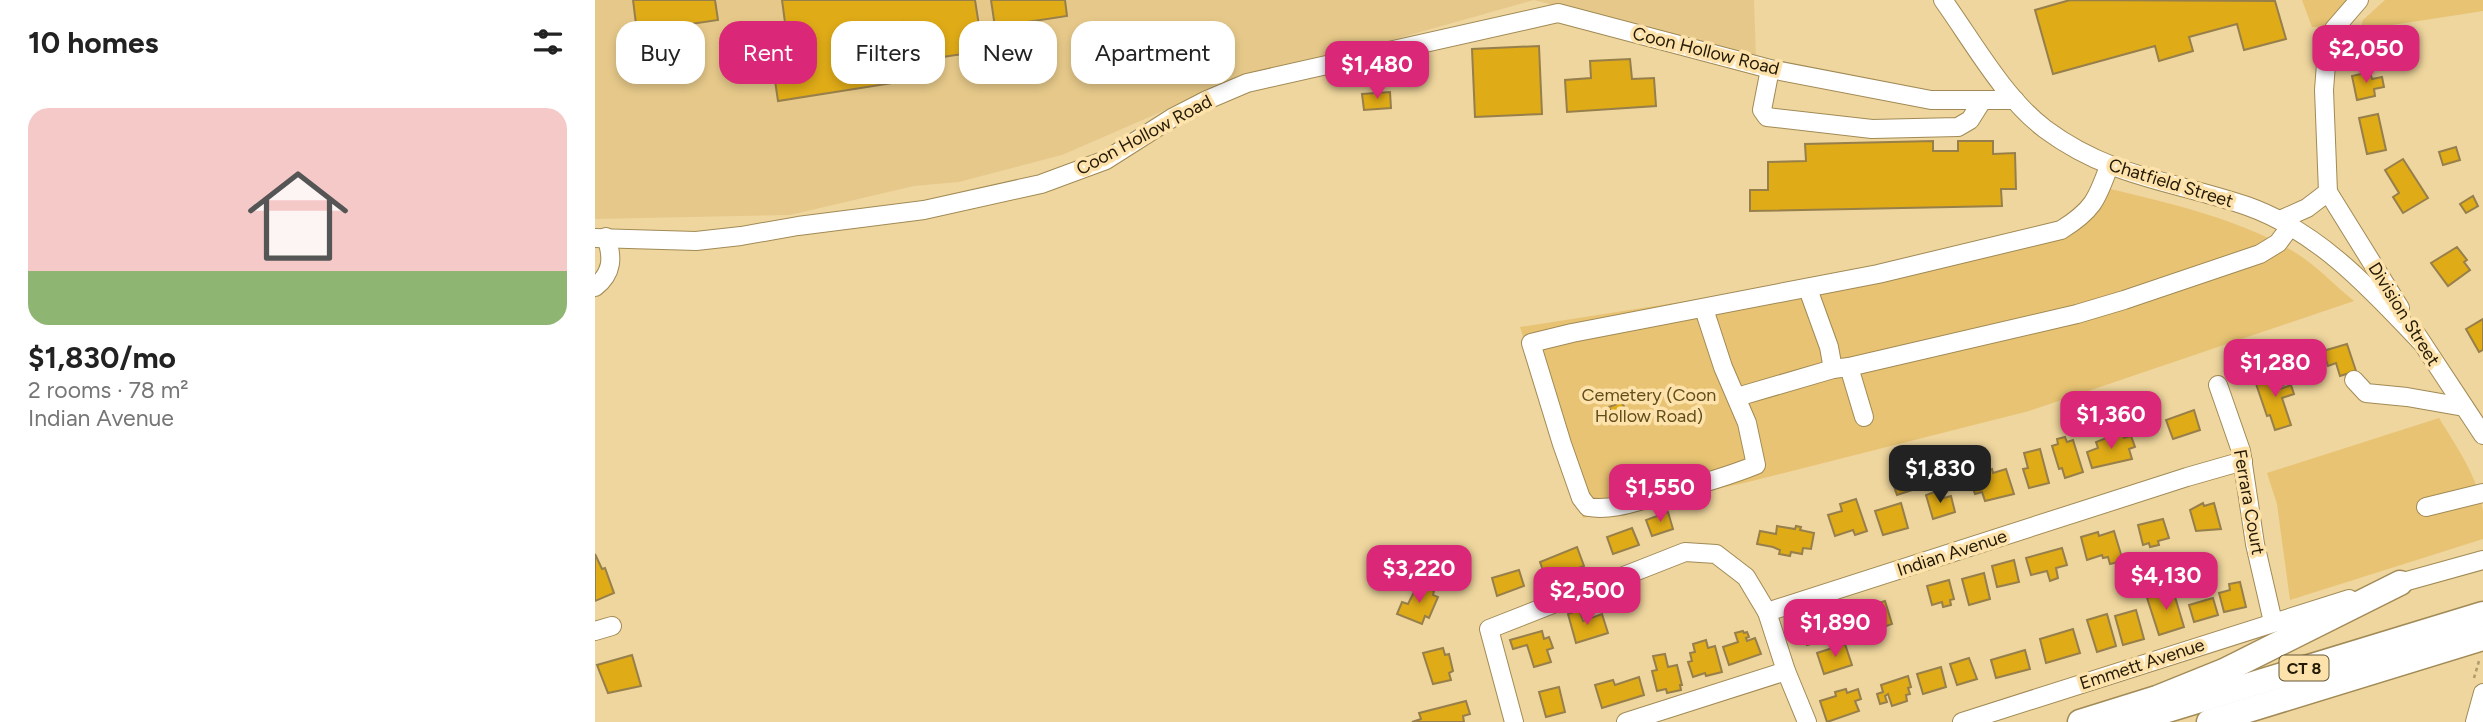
<!DOCTYPE html>
<meta charset="utf-8">
<style>
:root{--surface:#fff;--page:#f2f2f2;--text:#222;--muted:#767676;--line:#e0e0e0;--accent:#db2777}
body{margin:0;font-family:Figtree,sans-serif;background:var(--page);color:var(--text);height:100vh;display:flex;flex-direction:column;font-size:26px;white-space:nowrap}
*{box-sizing:border-box;margin:0}
p{font-size:23px;color:var(--muted)}
.icon{flex:none;width:38px;height:38px;fill:none;stroke:currentColor;stroke-width:2;stroke-linecap:round;stroke-linejoin:round}
.map{position:relative;flex:1;overflow:hidden}
.drawer{display:flex;flex-direction:column;background:var(--surface);width:595px}
.drawer>*{flex:none}
.guide{position:absolute;left:21px;top:21px;width:665px;height:63px;display:flex;gap:14px}
.price{position:absolute;translate:-50% -60px;padding:0 16px;border-radius:14px;background:var(--accent);color:#fff;font-size:23px;line-height:46px;filter:drop-shadow(0 2px 4px #0008)}
.price::after{content:'';position:absolute;left:50%;top:42px;width:21px;height:16px;margin-left:-10px;background:inherit;clip-path:polygon(0 0,100% 0,50% 100%)}
.price.selected{background:#222;color:#fff}
ul{padding:0;list-style:none}
li{display:grid;align-content:center;gap:14px;height:371px;padding:0 28px}
li+li{border-top:2px solid var(--line)}
li span{display:grid;place-items:center;height:217px;border-radius:21px;color:#555}
li>.icon{margin-inline-start:auto}
span .icon{width:126px;height:126px;fill:#fffc;stroke-width:1}
li b{font-size:30px}
h2{display:flex;justify-content:space-between;align-items:center;height:84px;padding:0 28px;font-size:30px}
.tag{padding:0 24px;border-radius:21px;background:var(--surface);box-shadow:0 4px 10px #0003;font-size:24px;line-height:63px}
.tag.selected{background:var(--accent);color:#fff}
main{display:flex;flex:1;min-height:0}
.map>svg:first-child{display:block}
.built{fill:#e6c98a}
.green{fill:#e7c373}
.building{fill:#dfab17;stroke:#977f4b;stroke-width:2}
.lines{fill:none;stroke-linecap:round;stroke-linejoin:round}
.minor-casing{stroke:#a18a55;stroke-width:20}
.highway-casing{stroke:#a18a55;stroke-width:27}
.path{stroke:#b09b6e;stroke-width:2.5;stroke-dasharray:3.5 3.5;stroke-linecap:butt}
.minor{stroke:#fff;stroke-width:18}
.highway{stroke:#fff;stroke-width:24}
.labels{text-anchor:middle;stroke-width:7;stroke-linejoin:round;paint-order:stroke}
.shield{fill:#fde3ab;stroke:#645636;stroke-width:2}
.shield-label{font-size:16px;font-weight:bold;fill:#231904}
.street-label{font-size:18px;fill:#231904;stroke:#fde3ab}
.park-label{font-size:18px;fill:#624d1a;stroke:#fde3ab}
</style>
<main>
<section class="drawer">
<h2>10 homes<svg class="icon" aria-label="filters" viewBox="0 0 24 24"><path d="M4 7h16M4 17h16"/><circle cx="9" cy="7" r="2"/><circle cx="15" cy="17" r="2"/></svg></h2>
<ul>
<li><span style="background:linear-gradient(#f6c9c9 75%,#8fb573 0)"><svg class="icon" aria-label="home" viewBox="0 0 24 24"><path d="M3 11l9-7 9 7M6 9v11h12V9"/></svg></span><div><b>$1,830/mo</b><p>2 rooms · 78 m²</p><p>Indian Avenue</p></div></li>
</ul>
</section>
<div class="map">
<svg width="1888" height="722" viewBox="0 0 1888 722">
<rect width="100%" height="100%" fill="#efd69e"/>
<path class="built" d="M0,0H1159L1161,58L939,0L612,92L467,155L364,182L319,186L195,215L0,219Z"/>
<g class="green">
<path d="M1707,0H1752L1732,27H1717Z"/>
<path d="M1790,0H1888V11L1765,30L1768,20Z"/>
<path d="M1503,186C1568,202 1637,216 1696,250C1719,263 1739,285 1759,301L1434,411L1149,483L988,518L925,327L1189,286L1418,234L1467,219Z"/>
<path d="M1844,418C1861,446 1884,478 1888,512C1888,521 1888,530 1888,539L1695,600L1682,504L1672,473Z"/>
</g>
<g class="building">
<path d="M38,0H120L123,20L42,32Z"/>
<path d="M187,0H380L388,51L314,62L308,22L296,24L304,82L183,101L173,33L191,30Z"/>
<path d="M396,0H470L472,16L400,27Z"/>
<path d="M1475,0L1680,1L1691,39L1649,50L1642,24L1594,37L1598,51L1564,61L1560,46L1458,74L1440,10Z"/>
<path d="M944,46L947,114L880,117L877,49Z"/>
<path d="M1035,59L1037,79L1059,78L1061,106L972,112L970,80L996,78L995,61Z"/>
<path d="M1775,72L1777,79L1787,77L1789,87L1779,89L1780,96L1762,100L1757,76Z"/>
<path d="M795,92L796,108L769,110L767,94Z"/>
<path d="M1783,114L1791,150L1772,154L1764,118Z"/>
<path d="M1338,141V151H1363V141H1398V154L1420,153L1421,189H1406L1407,206L1155,211V190H1173V162L1211,161L1210,144Z"/>
<path d="M1861,147L1865,160L1848,165L1844,152Z"/>
<path d="M1808,159L1833,198L1808,213L1798,197L1804,193L1790,170Z"/>
<path d="M1878,196L1883,206L1871,213L1865,204Z"/>
<path d="M1862,247L1872,260L1869,262L1875,270L1853,286L1836,263Z"/>
<path d="M1888,319V350L1884,352L1871,329Z"/>
<path d="M1752,344L1761,371L1745,376L1741,363L1733,366L1728,351Z"/>
<path d="M1686,373L1690,384L1684,387L1685,389L1696,385L1699,394L1687,398L1696,425L1680,430L1675,415L1672,416L1660,381Z"/>
<path d="M1027,402L1033,416L1019,421L1014,407Z"/>
<path d="M1599,410L1605,430L1578,439L1571,420Z"/>
<path d="M1527,432L1529,438L1536,436L1540,447L1534,449L1537,459L1497,468L1492,452L1503,448L1501,442Z"/>
<path d="M1470,437L1472,442L1478,440L1488,472L1470,478L1467,468L1464,469L1457,446L1463,444L1462,439Z"/>
<path d="M1445,449L1454,483L1434,488L1428,469L1433,468L1429,453Z"/>
<path d="M1363,463L1367,478L1351,483L1347,467Z"/>
<path d="M1397,469L1398,473L1411,469L1419,494L1390,501L1387,492L1380,494L1375,479L1383,476L1382,474Z"/>
<path d="M1311,473L1317,490L1302,495L1296,478Z"/>
<path d="M1342,491L1345,499L1356,496L1360,512L1338,519L1331,495Z"/>
<path d="M1261,499L1272,531L1260,535L1258,530L1240,536L1233,515L1247,511L1245,504Z"/>
<path d="M1306,503L1313,528L1288,535L1280,511Z"/>
<path d="M1608,503L1609,506L1619,503L1626,529L1601,531L1595,510Z"/>
<path d="M1073,512L1078,529L1057,536L1051,520Z"/>
<path d="M1568,519L1574,538L1563,541L1564,545L1555,547L1554,543L1548,545L1543,525Z"/>
<path d="M1182,526L1200,529L1201,526L1206,527L1205,530L1219,533L1216,549L1208,548L1207,554L1196,552L1195,556L1184,554L1185,550L1178,547L1162,544L1165,531L1181,534Z"/>
<path d="M1037,528L1044,545L1018,554L1012,537Z"/>
<path d="M1519,531L1528,561L1515,564L1513,557L1508,558L1507,555L1492,560L1486,537L1503,532L1504,536Z"/>
<path d="M982,547L989,566L983,568L985,573L977,576L975,571L959,577L958,574L950,576L945,562Z"/>
<path d="M1467,548L1472,565L1461,568L1463,578L1455,581L1452,571L1436,575L1431,558Z"/>
<path d="M0,554L7,569L10,568L19,593L0,601Z"/>
<path d="M1419,560L1424,582L1402,587L1397,566Z"/>
<path d="M924,570L929,586L902,596L897,578Z"/>
<path d="M1389,573L1395,599L1374,605L1367,579Z"/>
<path d="M1354,580L1359,599L1355,600L1356,605L1348,607L1347,602L1337,605L1332,586Z"/>
<path d="M1645,582L1651,607L1629,612L1624,593L1635,590L1634,584Z"/>
<path d="M823,584L839,591L838,595L843,597L834,618L830,616L827,624L802,614L807,602L813,604Z"/>
<path d="M1578,590L1589,627L1564,635L1552,598Z"/>
<path d="M1618,598L1623,615L1599,622L1594,605Z"/>
<path d="M1290,601L1297,624L1286,628L1287,632L1276,636L1267,608Z"/>
<path d="M984,610L988,621L1007,614L1013,633L981,643L973,614Z"/>
<path d="M1541,610L1549,639L1528,645L1520,616Z"/>
<path d="M1512,614L1521,646L1502,652L1492,620Z"/>
<path d="M1231,615L1238,638L1212,645L1206,622Z"/>
<path d="M1478,629L1485,653L1451,663L1445,639Z"/>
<path d="M947,631L949,639L954,637L958,648L952,650L956,662L939,667L932,645L918,649L915,640Z"/>
<path d="M1148,631L1149,633L1152,632L1154,637L1151,638L1152,641L1160,638L1166,654L1134,665L1128,647L1143,642L1140,633Z"/>
<path d="M1111,640L1113,648L1120,646L1127,672L1111,676L1110,673L1098,677L1093,662L1097,661L1095,653L1100,652L1098,644Z"/>
<path d="M1250,644L1257,665L1229,674L1222,653Z"/>
<path d="M848,648L850,655L854,654L858,671L854,673L856,680L838,684L828,653Z"/>
<path d="M1430,650L1435,669L1401,678L1396,660Z"/>
<path d="M1070,654L1073,667L1082,665L1087,685H1085L1086,690L1072,693L1071,689L1062,691L1057,671L1062,670L1058,656Z"/>
<path d="M37,655L46,686L13,693L2,665Z"/>
<path d="M1374,658L1382,679L1362,685L1355,664Z"/>
<path d="M1346,667L1351,687L1328,694L1322,674Z"/>
<path d="M1313,676L1316,687L1313,688L1315,694L1311,695L1312,701L1297,706L1293,694L1290,696L1292,702L1285,704L1282,694L1288,692L1286,685Z"/>
<path d="M1044,677L1049,695L1007,708L1000,685L1018,680L1020,685Z"/>
<path d="M964,687L970,712L951,717L944,692Z"/>
<path d="M1251,689L1252,693L1263,689L1266,699L1260,701L1264,711L1232,722L1225,701L1241,696L1240,692Z"/>
<path d="M871,701L875,714L868,716L869,722H817L826,719L824,713Z"/>
</g>
<g class="lines">
<defs>
<g id="minor">
<path d="M1348,0C1378,42 1409,98 1450,129C1516,178 1579,181 1652,206C1723,231 1776,289 1826,342"/>
<path d="M1764,0L1739,29L1732,51L1729,90L1733,192L1805,308"/>
<path d="M1175,69L1167,110L1172,117L1277,129L1363,127L1375,120L1387,101"/>
<path d="M1685,220L1712,208L1733,192"/>
<path d="M0,238L101,241L146,236L203,226L329,210L446,184L511,160L577,118L612,100L652,83L963,13L1175,69L1336,100H1420"/>
<path d="M0,287C18,273 18,257 11,237"/>
<path d="M1213,289L1234,347L1238,369"/>
<path d="M1109,309L1128,367L1152,423L1161,465C1129,478 1096,487 1062,496C1040,502 1016,511 993,507L986,498L967,444L936,343L977,333L1283,274L1466,230C1497,211 1502,200 1514,166"/>
<path d="M1822,335L1888,435"/>
<path d="M1254,367L1269,417"/>
<path d="M1759,380L1771,393L1812,397L1869,407"/>
<path d="M1623,385L1646,451L1660,544L1678,622"/>
<path d="M1142,397L1238,369L1254,367L1482,314L1529,300L1665,254L1683,243L1695,227"/>
<path d="M1831,507L1888,493"/>
<path d="M1794,586L1888,560"/>
<path d="M1172,612L1191,671L1212,722"/>
<path d="M0,631L17,626"/>
<path d="M919,722L894,629L1090,552L1121,554L1151,577L1172,612L1592,477L1648,461"/>
<path d="M1031,722L1191,671"/>
<path d="M1367,722L1754,599"/>
<path d="M1880,722L1888,693"/>
</g>
<g id="highway">
<path d="M1485,722L1562,698L1629,671L1805,583"/>
<path d="M1533,722L1888,614"/>
<path d="M1614,722L1888,638"/>
</g>
</defs>
<use href="#minor" class="minor-casing"/>
<use href="#highway" class="highway-casing"/>
<path class="path" d="M1879,678L1884,661"/>
<use href="#minor" class="minor"/>
<use href="#highway" class="highway"/>
</g>
<g class="labels">
<rect class="shield" x="1684.5" y="655.5" width="49" height="25" rx="5"/>
<g class="shield-label">
<text x="1709" y="674">CT 8</text>
</g>
<g class="street-label">
<text transform="translate(1111 51) rotate(14)" y="6">Coon Hollow Road</text>
<text transform="translate(549 135) rotate(-28)" y="6">Coon Hollow Road</text>
<text transform="translate(1576 183) rotate(17)" y="6">Chatfield Street</text>
<text transform="translate(1809 314) rotate(58)" y="6">Division Street</text>
<text transform="translate(1654 502) rotate(80)" y="6">Ferrara Court</text>
<text transform="translate(1357 553) rotate(-18)" y="6">Indian Avenue</text>
<text transform="translate(1547 664) rotate(-18)" y="6">Emmett Avenue</text>
</g>
<g class="park-label">
<text x="1054" y="401">Cemetery (Coon<tspan x="1054" dy="21">Hollow Road)</tspan></text>
</g>
</g>
</svg>
<b class="price" style="left:1771px;top:85px">$2,050</b>
<b class="price" style="left:782px;top:101px">$1,480</b>
<b class="price" style="left:1680px;top:399px">$1,280</b>
<b class="price" style="left:1516px;top:451px">$1,360</b>
<b class="price selected" style="left:1345px;top:505px">$1,830</b>
<b class="price" style="left:1065px;top:524px">$1,550</b>
<b class="price" style="left:824px;top:605px">$3,220</b>
<b class="price" style="left:1571px;top:612px">$4,130</b>
<b class="price" style="left:992px;top:627px">$2,500</b>
<b class="price" style="left:1240px;top:659px">$1,890</b>
<div class="guide">
<a class="tag">Buy</a>
<a class="tag selected">Rent</a>
<a class="tag">Filters</a>
<a class="tag">New</a>
<a class="tag">Apartment</a>
</div>
</div>
</main>
